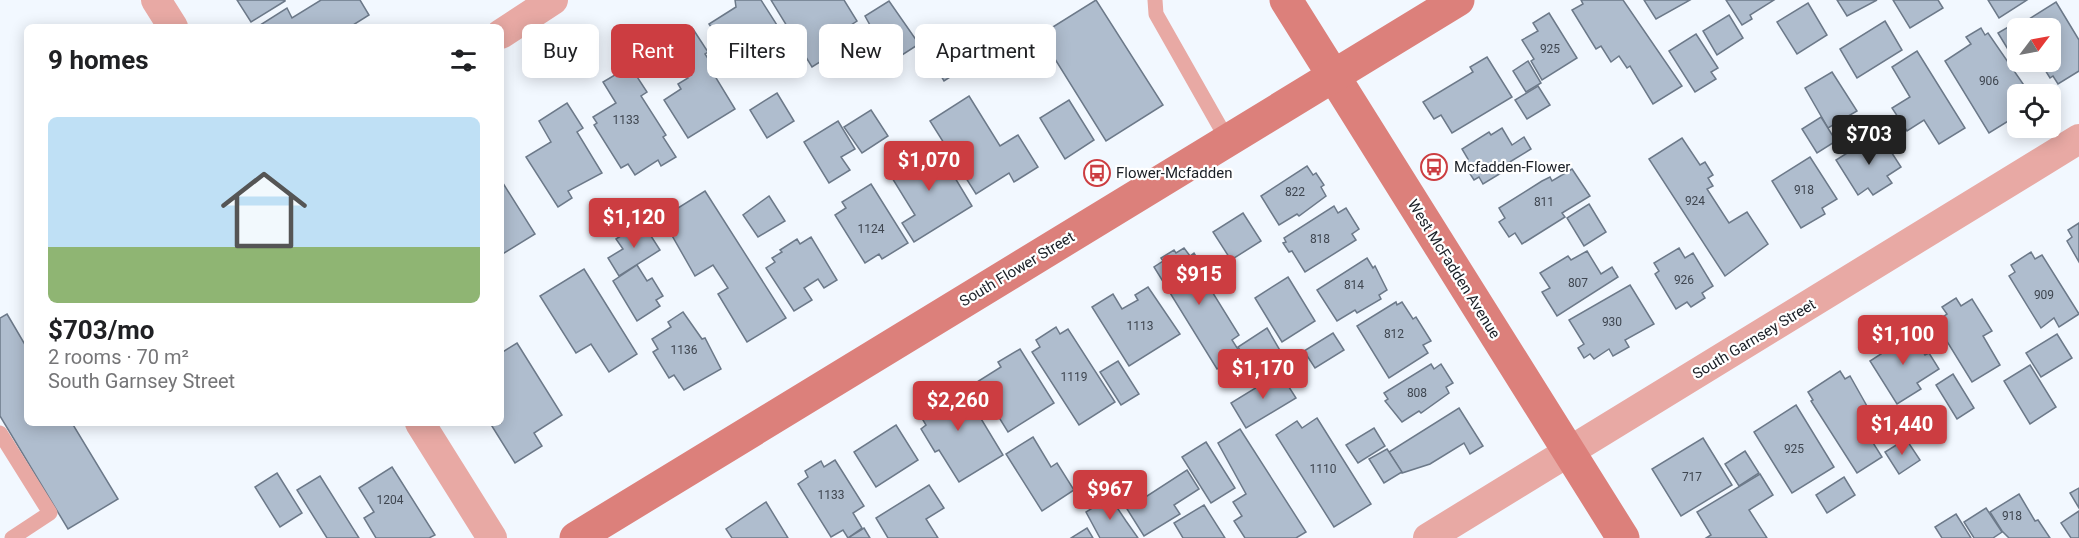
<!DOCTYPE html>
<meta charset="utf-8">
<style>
:root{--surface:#fff;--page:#f6f6f6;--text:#202124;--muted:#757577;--line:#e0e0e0;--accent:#cc3d41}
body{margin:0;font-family:Roboto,sans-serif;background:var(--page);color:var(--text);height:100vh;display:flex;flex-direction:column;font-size:22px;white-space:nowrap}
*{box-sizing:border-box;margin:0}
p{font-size:20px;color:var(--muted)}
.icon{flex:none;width:33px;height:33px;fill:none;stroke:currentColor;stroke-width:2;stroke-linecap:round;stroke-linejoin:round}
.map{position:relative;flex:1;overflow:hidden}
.side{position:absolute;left:24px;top:24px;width:480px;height:402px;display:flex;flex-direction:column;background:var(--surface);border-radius:9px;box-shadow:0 3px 15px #0003}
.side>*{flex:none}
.hud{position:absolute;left:522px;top:24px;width:570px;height:54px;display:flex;gap:12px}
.needle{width:39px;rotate:58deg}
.controls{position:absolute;left:2007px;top:18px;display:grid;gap:12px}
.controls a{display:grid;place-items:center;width:54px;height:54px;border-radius:9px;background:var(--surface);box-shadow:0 3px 15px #0003;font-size:30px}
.price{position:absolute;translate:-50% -51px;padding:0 14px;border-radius:6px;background:var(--accent);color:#fff;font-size:20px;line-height:39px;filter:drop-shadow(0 2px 3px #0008)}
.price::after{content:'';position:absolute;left:50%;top:36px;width:18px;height:14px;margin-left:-9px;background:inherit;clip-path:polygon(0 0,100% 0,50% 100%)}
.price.current{background:#222;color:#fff}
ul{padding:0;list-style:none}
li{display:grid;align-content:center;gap:12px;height:318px;padding:0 24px}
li+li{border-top:2px solid var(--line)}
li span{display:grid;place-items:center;height:186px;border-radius:9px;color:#555}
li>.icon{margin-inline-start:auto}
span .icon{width:108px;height:108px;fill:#fffc;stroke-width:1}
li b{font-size:26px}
h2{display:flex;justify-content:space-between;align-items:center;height:72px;padding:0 24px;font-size:26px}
.tag{padding:0 21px;border-radius:9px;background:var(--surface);box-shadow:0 3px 15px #0003;font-size:21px;line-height:54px}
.tag.current{background:var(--accent);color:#fff}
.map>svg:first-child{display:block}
.building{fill:#afbdce;stroke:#6c7989;stroke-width:1.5}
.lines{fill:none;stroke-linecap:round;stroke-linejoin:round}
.lane{stroke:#e8a9a4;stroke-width:15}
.street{stroke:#e8a9a4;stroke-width:30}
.secondary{stroke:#dc807b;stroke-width:33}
.labels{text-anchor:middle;stroke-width:4.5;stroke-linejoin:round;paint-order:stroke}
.number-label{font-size:12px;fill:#3f4650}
.poi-label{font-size:15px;fill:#1a1f26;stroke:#fff;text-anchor:start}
.street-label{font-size:15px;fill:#1a1f26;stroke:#fff}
</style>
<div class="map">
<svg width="2079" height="538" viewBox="0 0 2079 538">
<rect width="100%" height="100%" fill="#f2f8ff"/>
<g class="building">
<path d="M237,0H285V1L251,22Z"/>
<path d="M321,0H360L369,15L350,27H257L287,8L292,18Z"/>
<path d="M735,0H761L800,61L780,74L769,57L741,75L709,24L736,7Z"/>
<path d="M771,0H844L857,21L839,33L847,45L812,67Z"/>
<path d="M1096,0L1163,105L1106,141L1040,35Z"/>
<path d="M1581,0H1623L1682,86L1653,104L1630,66L1627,68L1619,56L1611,62L1601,46L1596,49L1572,10L1583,4Z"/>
<path d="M1644,0H1690L1656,19Z"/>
<path d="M1726,0H1774L1750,15L1752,19L1742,25Z"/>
<path d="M1837,0H1877L1847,16Z"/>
<path d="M1893,0H1938L1943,8L1910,28Z"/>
<path d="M1988,0H2027L1999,18Z"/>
<path d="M889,1L919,44L899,57L895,51L887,56L865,16Z"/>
<path d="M2056,2L2079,40V71L2058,84L2053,76L2050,78L2040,62H2050V28H2019L2018,26Z"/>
<path d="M1808,3L1827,35L1797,54L1777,22Z"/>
<path d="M1549,13L1577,58L1542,80L1531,61L1534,59L1522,40L1538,31L1533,23Z"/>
<path d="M1729,15L1743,38L1717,55L1703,31Z"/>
<path d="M1885,21L1902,50L1857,78L1840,49Z"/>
<path d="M2015,23L2018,28V53L2012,56L1998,33Z"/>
<path d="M1981,28L1985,35L1988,33L2030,94H2018V115L1989,133L1945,61L1971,44L1966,37Z"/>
<path d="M693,29L708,52L705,54L716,71L713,73L735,109L688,138L664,100L681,89L678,84L688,78L682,68L678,70L664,47Z"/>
<path d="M1696,34L1718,68L1711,72L1716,79L1695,92L1669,51Z"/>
<path d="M954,35L972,63L944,81L927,52Z"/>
<path d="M1917,51L1965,128L1939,144L1924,120L1907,131L1892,108L1910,97L1892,67Z"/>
<path d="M1487,57L1512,97L1452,133L1441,115L1434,119L1423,102L1473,72L1470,67Z"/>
<path d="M1528,61L1541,83L1526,92L1513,71Z"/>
<path d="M630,66L647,92L641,96L666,135L663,137L676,157L661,166L658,160L635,175L628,164L621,168L594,125L597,123L593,117L616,103L603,82Z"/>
<path d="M1832,72L1857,111L1828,128L1805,88Z"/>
<path d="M1538,86L1550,105L1527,119L1515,100Z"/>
<path d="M777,93L794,121L767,138L750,110Z"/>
<path d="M969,96L1000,146L1018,135L1038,167L1014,182L1009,173L976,194L930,121Z"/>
<path d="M1069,100L1094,140L1065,159L1040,118Z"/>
<path d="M567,103L583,128L577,132L602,173L568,191L572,198L558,207L526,157L551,142L539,121Z"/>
<path d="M871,110L888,136L862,153L844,127Z"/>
<path d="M1821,117L1836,141L1817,153L1802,129Z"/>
<path d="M838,121L855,149L841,157L850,170L829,183L804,142Z"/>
<path d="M1502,128L1512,145L1524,137L1531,149L1508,163L1511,167L1483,184L1479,177L1474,180L1463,163L1468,159L1462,149L1489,132L1491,135Z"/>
<path d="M1879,133L1901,167L1887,176L1892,183L1873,195L1868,188L1858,195L1836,160Z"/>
<path d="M1682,138L1700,165L1705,162L1713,175L1708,178L1713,186L1707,189L1729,223L1747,212L1768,244L1725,276L1649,159Z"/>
<path d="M934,143L972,206L914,242L902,223L915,215L889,173Z"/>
<path d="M1810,157L1837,199L1822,208L1825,214L1801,228L1772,181Z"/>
<path d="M1307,166L1313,175L1316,173L1324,185L1321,187L1326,196L1299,216L1297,214L1279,225L1261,196Z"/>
<path d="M1572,169L1590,196L1562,213L1565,217L1522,244L1515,233L1509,237L1499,222L1505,218L1499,208L1542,181L1550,177L1552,181Z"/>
<path d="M501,180L535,234L501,255Z"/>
<path d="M871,184L908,243L882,259L879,254L865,263L835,215L846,208L842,202Z"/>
<path d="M705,191L786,318L747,342L718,294L728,288L713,265L695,276L662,218Z"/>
<path d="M769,196L785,221L758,237L743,215Z"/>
<path d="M1589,204L1606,232L1584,246L1567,218Z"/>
<path d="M1334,206L1338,213L1346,208L1359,229L1352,234L1356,240L1305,272L1292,251L1289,252L1283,243L1286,242L1284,238Z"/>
<path d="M1243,213L1261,241L1231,260L1213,232Z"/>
<path d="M642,222L660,250L619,276L608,258L623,249L616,239Z"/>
<path d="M2079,223V262L2067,241L2072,237L2068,230Z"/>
<path d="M811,237L837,280L824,288L818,279L804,288L812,300L794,311L766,268L775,262L772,258L782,252L780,250L797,239L800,244Z"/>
<path d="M1184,248L1190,256L1194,253L1202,266L1198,269L1239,335L1232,340L1241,354L1217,369L1154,267L1163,261L1161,258L1174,250L1176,253Z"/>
<path d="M1679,248L1685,258L1693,253L1713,286L1702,293L1705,298L1691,307L1687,302L1676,309L1655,274L1659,271L1654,263Z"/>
<path d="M1587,251L1601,274L1612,267L1618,277L1557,316L1542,292L1550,288L1540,273L1568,256L1571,260Z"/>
<path d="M2031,252L2035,259L2042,255L2079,314L2059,327L2054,318L2041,328L2009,276L2015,272L2011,265Z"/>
<path d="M1367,258L1373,268L1375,266L1387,290L1379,295L1381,299L1357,313L1355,310L1337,321L1317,290Z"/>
<path d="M637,265L647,281L652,278L663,296L656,300L660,306L637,321L613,281Z"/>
<path d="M584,269L637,354L609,372L591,344L576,353L540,296Z"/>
<path d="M1288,277L1315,321L1282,342L1255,298Z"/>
<path d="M1630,285L1654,324L1625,340L1629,347L1613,356L1609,349L1594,359L1590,354L1584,358L1578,348L1584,344L1569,320Z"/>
<path d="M1148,287L1180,334L1129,366L1092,307L1113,294L1122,309L1138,300L1135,295Z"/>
<path d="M1956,298L1961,306L1972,299L1992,331L1983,336L2000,365L1972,382L1935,322L1947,314L1942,307Z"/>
<path d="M1396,302L1397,305L1402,302L1413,319L1416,317L1431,341L1423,345L1428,353L1389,378L1357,326Z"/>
<path d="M683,312L702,339L705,338L721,369L684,390L674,375L669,378L653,352L658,349L652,339L671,327L668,322Z"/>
<path d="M7,314L27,348V423H72L118,499L68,529L0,416V318Z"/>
<path d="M1056,327L1060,334L1068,329L1115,402L1079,425L1032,352L1040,347L1036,340Z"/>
<path d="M1267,328L1285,359L1257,377L1238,347Z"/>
<path d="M1333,333L1344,350L1315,368L1304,351Z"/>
<path d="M1897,334L1901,341L1912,334L1925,355L1929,353L1939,369L1917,383L1921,389L1897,404L1870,361L1881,354L1877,347Z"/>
<path d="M2057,334L2072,358L2041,377L2026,353Z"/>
<path d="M517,343L562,415L534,433L542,446L515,463L490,423H501V353Z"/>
<path d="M1020,349L1054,403L1008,432L977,382L1001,367L998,362Z"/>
<path d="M1118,361L1139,394L1121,405L1100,372Z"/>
<path d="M1431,364L1434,369L1441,364L1453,383L1446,387L1449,393L1421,413L1419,411L1402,422L1385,401L1388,399L1384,393Z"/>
<path d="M2030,365L2056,407L2030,424L2004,381Z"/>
<path d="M1840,371L1845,379L1850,376L1881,431L1870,438L1882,457L1857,473L1811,401L1813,400L1808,392Z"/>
<path d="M1280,373L1296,398L1246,428L1231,403Z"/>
<path d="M1953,374L1974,408L1957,419L1936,385Z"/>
<path d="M960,384L1003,455L959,482L939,450L935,452L921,429L926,425L917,410L926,404L923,399L945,385L948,391Z"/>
<path d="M1796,405L1834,467L1792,493L1754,432Z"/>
<path d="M1459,408L1483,446L1470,454L1464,443L1430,464L1402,473L1389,452Z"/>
<path d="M1317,418L1371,504L1334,527L1276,435L1297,421L1302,428Z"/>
<path d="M896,425L918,460L876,487L854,452Z"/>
<path d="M1374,428L1385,446L1358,463L1346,445Z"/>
<path d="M1240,429L1306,532L1296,538H1245L1234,521L1242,516L1233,502L1246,494L1218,443Z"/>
<path d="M1033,437L1051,467L1057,463L1074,490L1042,511L1006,454Z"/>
<path d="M1703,438L1732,485L1681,516L1652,469Z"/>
<path d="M1906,439L1920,460L1899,474L1885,452Z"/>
<path d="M1206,442L1235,488L1211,503L1182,457Z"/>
<path d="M1387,449L1402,472L1384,483L1369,459Z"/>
<path d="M1745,451L1759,473L1739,486L1725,464Z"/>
<path d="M835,460L864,506L853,513L862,528L848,538L843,530L831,537L798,484L808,477L805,471L821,461L824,467Z"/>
<path d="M392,467L435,535L429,538H376L364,518L374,512L359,488Z"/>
<path d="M1187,470L1199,489L1174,505L1180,514L1144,536L1127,509Z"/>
<path d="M277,473L302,513L280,527L255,487Z"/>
<path d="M1760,474L1773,495L1749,510L1767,538H1706L1711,535L1697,512Z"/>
<path d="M320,476L359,538H327L297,490Z"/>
<path d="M1844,477L1855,495L1827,513L1816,495Z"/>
<path d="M929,485L944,508L926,519L938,538H888L876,518Z"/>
<path d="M2079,488V508L2070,493Z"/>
<path d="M2019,494L2035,521L2038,520L2050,538H2009L2002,531L1990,512Z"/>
<path d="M1110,497L1126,521L1138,538H1100L1086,512Z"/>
<path d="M766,502L788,538H732L726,529Z"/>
<path d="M1204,505L1225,538H1183L1174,523Z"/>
<path d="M1986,508L2002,532L1993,538H1974L1964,522Z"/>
<path d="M2079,511V538H2071L2061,523Z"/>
<path d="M1956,514L1971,538H1942L1935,527Z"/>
<path d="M864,528L870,538H848Z"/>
<path d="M1087,528L1093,538H1071Z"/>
</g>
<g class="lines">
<g class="lane">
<path d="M1155,0L1156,14L1228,141"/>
<path d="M0,433L50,513L12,538"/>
</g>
<g class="street">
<path d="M156,0L173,27"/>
<path d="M501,34L553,0"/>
<path d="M420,423L492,538"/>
<path d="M1428,538L2079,139"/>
</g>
<g class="secondary">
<path d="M1286,0L1623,538"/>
<path d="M576,538L1458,0"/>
</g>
</g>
<defs>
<symbol id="bus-ring" viewBox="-11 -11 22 22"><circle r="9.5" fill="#fff" stroke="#cc3d41" stroke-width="1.5"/><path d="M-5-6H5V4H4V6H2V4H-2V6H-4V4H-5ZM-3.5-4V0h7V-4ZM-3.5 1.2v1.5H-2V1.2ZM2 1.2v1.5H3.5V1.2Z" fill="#cc3d41"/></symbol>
</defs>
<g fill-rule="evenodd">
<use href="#bus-ring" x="1419" y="152" width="30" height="30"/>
<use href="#bus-ring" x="1082" y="158" width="30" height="30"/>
</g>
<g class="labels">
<g class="number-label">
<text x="1550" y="53">925</text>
<text x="1989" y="85">906</text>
<text x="626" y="124">1133</text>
<text x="1804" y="194">918</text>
<text x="1295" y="196">822</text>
<text x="1695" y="205">924</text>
<text x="1544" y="206">811</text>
<text x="871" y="233">1124</text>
<text x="1320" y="243">818</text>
<text x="1684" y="284">926</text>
<text x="1578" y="287">807</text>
<text x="1354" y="289">814</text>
<text x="2044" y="299">909</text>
<text x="1612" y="326">930</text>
<text x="1140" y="330">1113</text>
<text x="1394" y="338">812</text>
<text x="684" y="354">1136</text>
<text x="1074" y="381">1119</text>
<text x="1417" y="397">808</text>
<text x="1794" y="453">925</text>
<text x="1323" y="473">1110</text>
<text x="1692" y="481">717</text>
<text x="831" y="499">1133</text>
<text x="390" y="504">1204</text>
<text x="2012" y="520">918</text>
</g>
<g class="poi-label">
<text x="1454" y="172">Mcfadden-Flower</text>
<text x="1116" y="178">Flower-Mcfadden</text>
</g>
<g class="street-label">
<text transform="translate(1017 269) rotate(-31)" y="5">South Flower Street</text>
<text transform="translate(1454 269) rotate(58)" y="5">West McFadden Avenue</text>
<text transform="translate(1754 339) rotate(-31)" y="5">South Garnsey Street</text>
</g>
</g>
</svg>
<div class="controls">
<a><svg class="needle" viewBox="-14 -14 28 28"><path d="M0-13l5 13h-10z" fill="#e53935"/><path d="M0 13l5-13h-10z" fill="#757577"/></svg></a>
<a><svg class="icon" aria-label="locate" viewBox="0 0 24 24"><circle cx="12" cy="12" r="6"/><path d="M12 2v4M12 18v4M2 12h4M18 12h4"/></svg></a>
</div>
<b class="price current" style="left:1869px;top:166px">$703</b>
<b class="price" style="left:929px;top:192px">$1,070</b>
<b class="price" style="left:634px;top:249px">$1,120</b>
<b class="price" style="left:1199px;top:306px">$915</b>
<b class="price" style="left:1903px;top:366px">$1,100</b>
<b class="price" style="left:1263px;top:400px">$1,170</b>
<b class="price" style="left:958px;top:432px">$2,260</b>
<b class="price" style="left:1902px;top:456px">$1,440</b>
<b class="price" style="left:1110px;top:521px">$967</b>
<div class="hud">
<a class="tag">Buy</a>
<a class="tag current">Rent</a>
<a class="tag">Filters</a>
<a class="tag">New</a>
<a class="tag">Apartment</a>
</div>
<section class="side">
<h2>9 homes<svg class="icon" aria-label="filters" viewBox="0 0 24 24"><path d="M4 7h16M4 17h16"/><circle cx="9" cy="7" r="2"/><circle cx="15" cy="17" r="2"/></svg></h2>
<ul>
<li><span style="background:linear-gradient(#bfe0f5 70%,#8fb573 0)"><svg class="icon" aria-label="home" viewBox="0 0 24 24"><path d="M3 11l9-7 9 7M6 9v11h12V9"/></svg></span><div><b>$703/mo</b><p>2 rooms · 70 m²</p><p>South Garnsey Street</p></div></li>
</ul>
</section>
</div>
